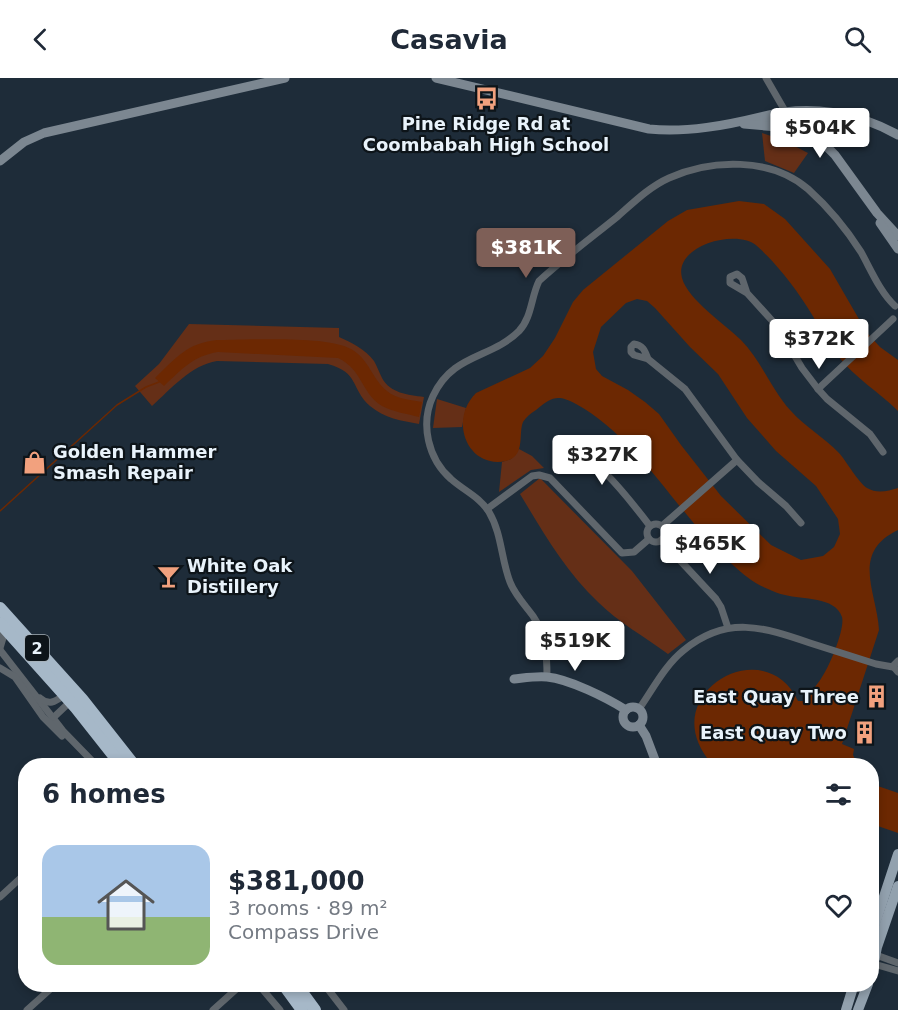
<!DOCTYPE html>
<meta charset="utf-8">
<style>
:root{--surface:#fff;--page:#f6f6f7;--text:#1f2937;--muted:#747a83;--line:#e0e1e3;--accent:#7e5f57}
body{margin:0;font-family:"DejaVu Sans",sans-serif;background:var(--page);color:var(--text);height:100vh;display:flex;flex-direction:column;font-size:22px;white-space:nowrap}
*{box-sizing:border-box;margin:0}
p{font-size:20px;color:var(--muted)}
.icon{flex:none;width:33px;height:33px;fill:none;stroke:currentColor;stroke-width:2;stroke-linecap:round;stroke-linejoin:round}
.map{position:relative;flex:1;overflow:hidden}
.sheet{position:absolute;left:18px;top:680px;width:861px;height:234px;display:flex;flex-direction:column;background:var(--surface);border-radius:24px;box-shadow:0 3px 9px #0003}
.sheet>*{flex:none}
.price{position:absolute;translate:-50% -51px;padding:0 14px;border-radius:6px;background:#fff;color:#222;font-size:20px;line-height:39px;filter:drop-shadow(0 2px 3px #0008)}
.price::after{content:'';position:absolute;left:50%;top:36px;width:18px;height:14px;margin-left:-9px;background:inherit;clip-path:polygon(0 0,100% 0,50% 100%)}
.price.active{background:var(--accent);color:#fff}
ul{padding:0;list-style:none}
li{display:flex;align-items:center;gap:18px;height:150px;padding:0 24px}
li+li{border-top:2px solid var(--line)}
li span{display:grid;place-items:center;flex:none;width:168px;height:120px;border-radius:18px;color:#555}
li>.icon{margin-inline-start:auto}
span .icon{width:72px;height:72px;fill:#fffc;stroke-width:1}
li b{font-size:26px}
h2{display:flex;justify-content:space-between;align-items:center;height:72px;padding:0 24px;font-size:26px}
header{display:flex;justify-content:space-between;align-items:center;height:78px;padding:0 24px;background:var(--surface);font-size:27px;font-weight:800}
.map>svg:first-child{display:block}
.green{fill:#652f17}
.water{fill:#6c2802;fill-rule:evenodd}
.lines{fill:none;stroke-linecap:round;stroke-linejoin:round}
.stream{stroke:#6c2802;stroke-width:1.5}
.street{stroke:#5f666c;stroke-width:7}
.secondary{stroke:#7c8791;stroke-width:9}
.primary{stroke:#92a1ae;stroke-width:10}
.highway{stroke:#a6b8c8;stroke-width:12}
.labels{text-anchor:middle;stroke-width:4.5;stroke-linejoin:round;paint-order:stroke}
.shield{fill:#0d1419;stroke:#a7b0b7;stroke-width:1.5}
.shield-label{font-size:16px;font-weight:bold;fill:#e9f3fb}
.poi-label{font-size:18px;font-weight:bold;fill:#e9f3fb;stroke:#0d1419;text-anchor:start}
</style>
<header><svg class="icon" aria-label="back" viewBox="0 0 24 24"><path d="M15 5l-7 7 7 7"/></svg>Casavia<svg class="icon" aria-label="search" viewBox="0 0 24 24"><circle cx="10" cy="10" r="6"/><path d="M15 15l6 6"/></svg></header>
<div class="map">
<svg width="898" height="932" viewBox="0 0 898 932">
<rect width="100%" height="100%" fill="#1e2c39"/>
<g class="green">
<path d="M762,55L783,62L808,75L794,95L765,83Z"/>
<path d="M189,246L339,250V259C352,265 365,271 374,283C377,288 379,294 382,300C390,315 408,317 424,319L419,346C402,343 384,340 370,328C350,310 360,295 328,286L217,283C191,287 171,311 152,328L135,308L159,286Z"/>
<path d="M437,321L466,330L462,349L433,350Z"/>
<path d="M519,371L532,378L544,390L531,392L499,414L502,384L511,381Z"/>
<path d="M540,400L632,493L686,562L668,576C645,559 618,544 598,524C565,493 543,454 520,416Z"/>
</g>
<g class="water">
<path d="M739,123L764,126L785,141L830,191L867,255L880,269L898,282V333C879,314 855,300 838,278C827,265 820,250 811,235C797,212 778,187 757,168C738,150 673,167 682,200C688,222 725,246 741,262C761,282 771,311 791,333C805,349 824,359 839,375C847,384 858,404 867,410C877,416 888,413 898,410V452C850,475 877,514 879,552L842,666L854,671L853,677L858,687H713C650,619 764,550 798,623H803C811,614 819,605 825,594C831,584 845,550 842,539C835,518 802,522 785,517C779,516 773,513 768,511C755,506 744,497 734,488C680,440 640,361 576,326C557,316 552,319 536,332C531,335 526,339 523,344C518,356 526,378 506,383C468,391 448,343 476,315L530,290L543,278L555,260L573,224L583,212L668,143L687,132ZM637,221L647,223L655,230L690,269L718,296L747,340L776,373L816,408L838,441L840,456L834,469L823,478L801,482L771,467L721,418L681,367L659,336L645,324L628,312L602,298L596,291L593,274L601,249L626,225Z"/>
<path d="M217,262C248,262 327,257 351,271C369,281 372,301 387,313C396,321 411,322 422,324L419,339C408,336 393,334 382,328C361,315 363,292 338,280L218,274C193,278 182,291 164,308L155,300C176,280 187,265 217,262Z"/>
<path d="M872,706L898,715V755L872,746Z"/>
</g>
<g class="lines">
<path class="stream" d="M0,433L117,327L146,309L159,304"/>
<g class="street">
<path d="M766,0L792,45"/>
<path d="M747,215L730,205V199L737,196L742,200L747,215L777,248L802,290L818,311L827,321L870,356L883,374"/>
<path d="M648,281C645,273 643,267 634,266L631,269V274L634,277L648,281L685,311L737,382L758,404L786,428L801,445"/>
<path d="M818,311L893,241"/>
<path d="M557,362C598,380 623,413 650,448"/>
<path d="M487,431L532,398L539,397L550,400L622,475L634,474L649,461"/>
<circle cx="656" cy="455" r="9"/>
<path d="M662,448L737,382"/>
<path d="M661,462L716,521L721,529L728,550"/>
<path d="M0,552L3,560L0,570"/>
<path d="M0,572L63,653L96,687"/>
<path d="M898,583L893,588L898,594"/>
<path d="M0,590L15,599L43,639L62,658"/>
<path d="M547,599C547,577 546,557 533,538C525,527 515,517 510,504C501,481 502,456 489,434C480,419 463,412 451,401C428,381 420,346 433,318C453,275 491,281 519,253C532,239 531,219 539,203C564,180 591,160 617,139C633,125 649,109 669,100C711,81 771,79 808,111C828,129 847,152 861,174C871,192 880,214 895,228"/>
<path d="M40,620C50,629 57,622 66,616"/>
<path d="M639,631C653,611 665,587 684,572C727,537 763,549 810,565C832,572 854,579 876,586L893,589"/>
<path d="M54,639L72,622"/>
<path d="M0,819L26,795"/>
<path d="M876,877L898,885"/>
<path d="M874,886L898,893"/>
<path d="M258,906L280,932"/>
<path d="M324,906L344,932"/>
<path d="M27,932L56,906"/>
<path d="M213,932L242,906"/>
</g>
<g class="secondary">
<path d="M436,0L649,51C687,55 727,47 764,38C809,26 857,34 898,57"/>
<path d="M764,40L792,45L824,66L835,77L877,135L898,158"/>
<path d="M744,46L777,49L805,40L821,38"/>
<path d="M777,49L802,59"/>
<path d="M817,61C815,49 818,43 829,38"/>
<path d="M0,83L24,64L44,55L285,0"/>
<path d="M880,145L898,171"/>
<path d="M514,601C524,600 536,598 547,599C569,601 607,620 626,632"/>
<circle cx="633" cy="639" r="10"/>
<path d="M639,647L646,658L657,687"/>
</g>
<g class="primary">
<path d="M872,855L898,776"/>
<path d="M872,894L877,869L898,808"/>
<path d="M846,932L854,906"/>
<path d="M858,932L868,906"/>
</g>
<g class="highway">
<path d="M0,530L82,621L134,687"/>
<path d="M0,545L76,630L121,687"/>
<path d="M283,906L302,932"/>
<path d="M296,906L315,932"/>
</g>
</g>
<defs>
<symbol id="bus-bare" viewBox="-9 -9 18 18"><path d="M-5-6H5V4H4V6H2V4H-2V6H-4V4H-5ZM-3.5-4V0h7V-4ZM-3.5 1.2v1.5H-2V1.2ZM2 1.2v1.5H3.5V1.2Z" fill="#f2a17e" stroke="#0d1419" stroke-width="2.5" paint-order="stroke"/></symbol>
<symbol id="shop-bare" viewBox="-9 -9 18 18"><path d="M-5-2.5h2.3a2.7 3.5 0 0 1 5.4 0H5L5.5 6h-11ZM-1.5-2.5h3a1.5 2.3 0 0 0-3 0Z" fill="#f2a17e" stroke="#0d1419" stroke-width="2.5" paint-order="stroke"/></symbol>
<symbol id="bar-bare" viewBox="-9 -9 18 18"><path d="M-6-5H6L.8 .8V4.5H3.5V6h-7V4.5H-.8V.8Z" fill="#f2a17e" stroke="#0d1419" stroke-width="2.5" paint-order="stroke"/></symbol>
<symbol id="building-bare" viewBox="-9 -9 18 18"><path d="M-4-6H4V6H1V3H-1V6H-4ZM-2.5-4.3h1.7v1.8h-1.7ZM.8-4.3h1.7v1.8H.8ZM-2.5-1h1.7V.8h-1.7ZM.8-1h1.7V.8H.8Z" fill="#f2a17e" stroke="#0d1419" stroke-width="2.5" paint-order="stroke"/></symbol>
</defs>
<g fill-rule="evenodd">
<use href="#bus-bare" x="470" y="4" width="33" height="33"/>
<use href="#shop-bare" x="18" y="368" width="33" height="33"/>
<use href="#bar-bare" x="152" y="482" width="33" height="33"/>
<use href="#building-bare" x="860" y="602" width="33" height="33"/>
<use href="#building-bare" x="848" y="638" width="33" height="33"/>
</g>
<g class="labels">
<rect class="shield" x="25" y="557" width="24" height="26" rx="4.5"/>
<g class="shield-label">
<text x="37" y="576">2</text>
</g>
<g class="poi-label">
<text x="486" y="52" text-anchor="middle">Pine Ridge Rd at<tspan x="486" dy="21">Coombabah High School</tspan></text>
<text x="53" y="380">Golden Hammer<tspan x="53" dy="21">Smash Repair</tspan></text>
<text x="187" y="494">White Oak<tspan x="187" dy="21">Distillery</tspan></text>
<text x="859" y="625" text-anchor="end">East Quay Three</text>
<text x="847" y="661" text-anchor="end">East Quay Two</text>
</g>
</g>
</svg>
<b class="price" style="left:820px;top:81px">$504K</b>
<b class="price active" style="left:526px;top:201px">$381K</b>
<b class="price" style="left:819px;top:292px">$372K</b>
<b class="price" style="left:602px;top:408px">$327K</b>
<b class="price" style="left:710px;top:497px">$465K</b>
<b class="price" style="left:575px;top:594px">$519K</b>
<section class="sheet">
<h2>6 homes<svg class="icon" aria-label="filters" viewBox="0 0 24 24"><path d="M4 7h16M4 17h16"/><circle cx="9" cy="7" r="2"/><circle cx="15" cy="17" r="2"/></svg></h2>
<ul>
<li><span style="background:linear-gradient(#a9c7e8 60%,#8fb573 0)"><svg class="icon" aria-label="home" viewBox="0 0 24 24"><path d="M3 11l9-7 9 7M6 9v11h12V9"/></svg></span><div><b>$381,000</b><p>3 rooms · 89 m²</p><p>Compass Drive</p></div><svg class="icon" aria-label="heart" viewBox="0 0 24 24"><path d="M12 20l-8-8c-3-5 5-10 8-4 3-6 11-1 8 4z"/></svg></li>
</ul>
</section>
</div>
